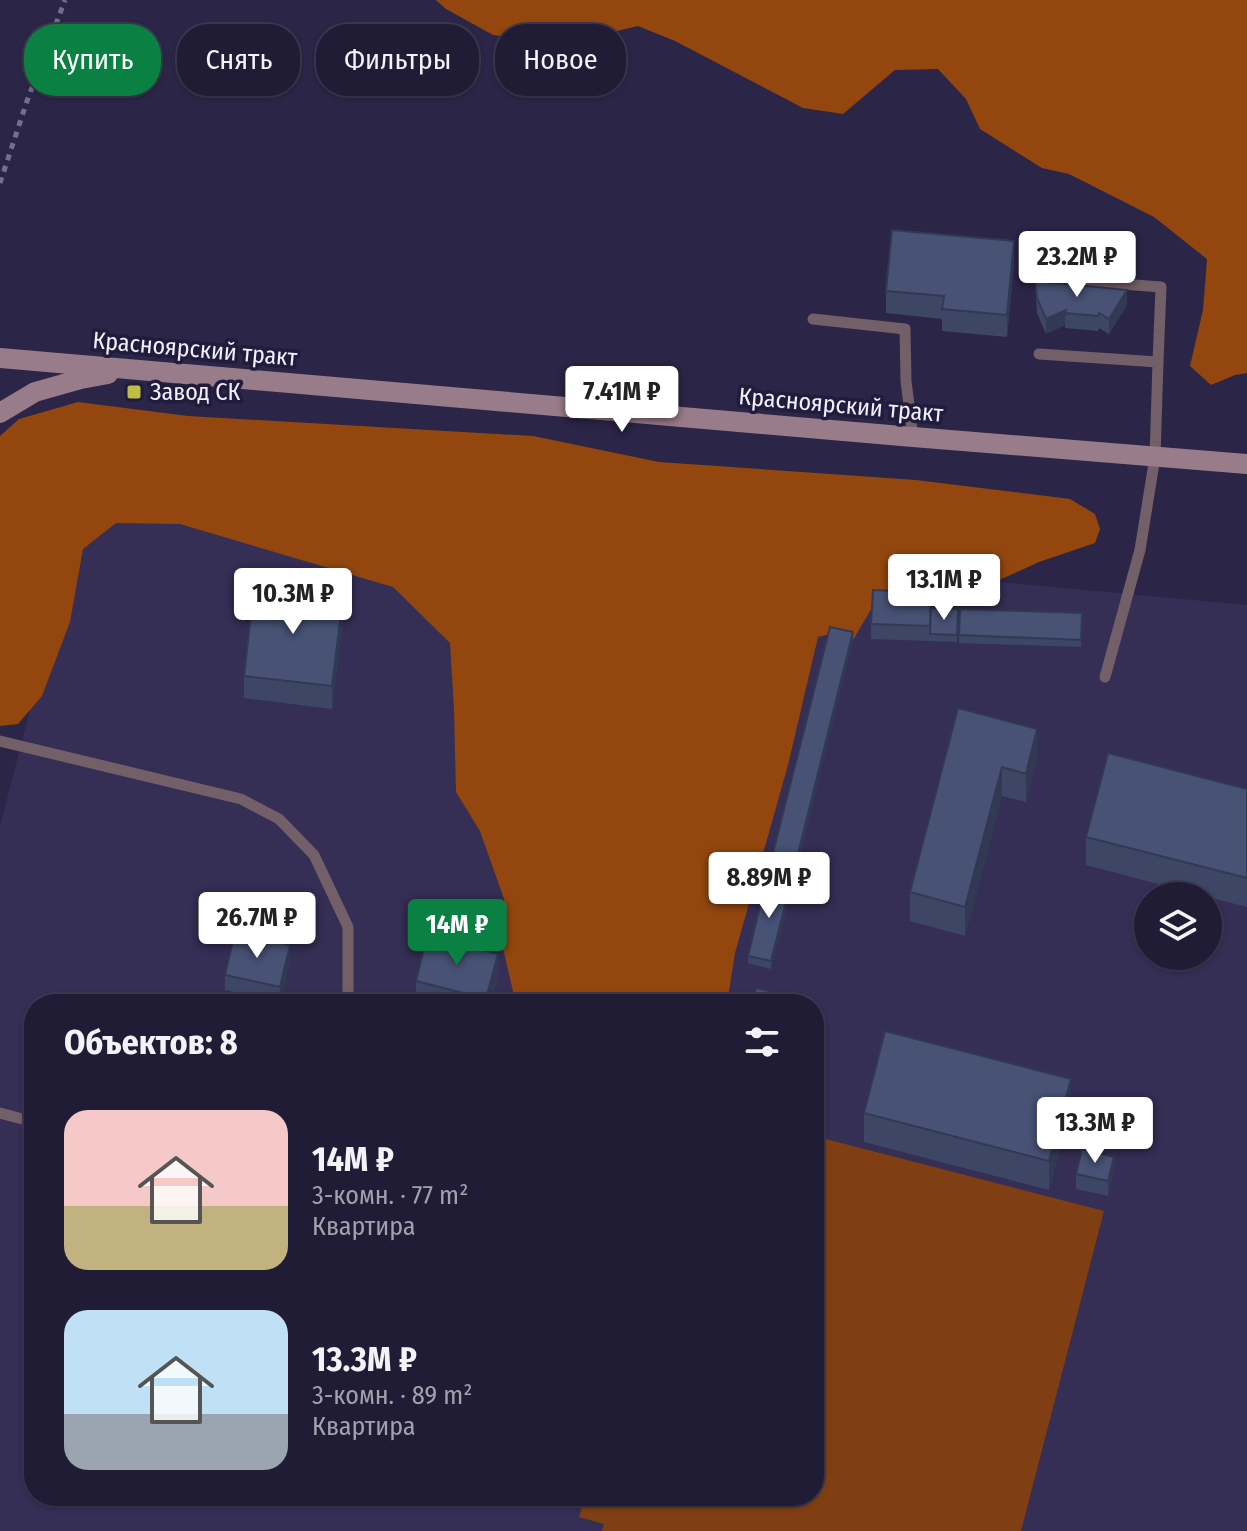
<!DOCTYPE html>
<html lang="ru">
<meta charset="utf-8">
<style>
:root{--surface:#201c35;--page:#28253d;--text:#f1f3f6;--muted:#a2a1ad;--line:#3d3a50;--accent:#0b8043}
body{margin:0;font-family:"Fira Sans Condensed",sans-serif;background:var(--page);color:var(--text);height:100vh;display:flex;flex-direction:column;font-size:30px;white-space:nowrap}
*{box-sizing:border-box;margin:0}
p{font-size:26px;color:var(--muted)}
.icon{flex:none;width:44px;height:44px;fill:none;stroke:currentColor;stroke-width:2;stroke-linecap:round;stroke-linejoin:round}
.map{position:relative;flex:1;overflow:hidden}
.sheet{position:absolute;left:24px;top:994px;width:800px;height:512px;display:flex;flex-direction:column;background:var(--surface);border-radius:32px;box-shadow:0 2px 6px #0004,0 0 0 2px var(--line)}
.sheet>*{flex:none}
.top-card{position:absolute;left:24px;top:24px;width:800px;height:72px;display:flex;gap:16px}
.fabs{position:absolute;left:1134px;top:882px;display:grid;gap:16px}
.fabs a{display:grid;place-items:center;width:88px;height:88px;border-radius:50%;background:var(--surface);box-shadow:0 2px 6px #0004,0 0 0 2px var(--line);font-size:40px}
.price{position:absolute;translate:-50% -68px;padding:0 18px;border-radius:8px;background:#fff;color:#222;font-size:26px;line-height:52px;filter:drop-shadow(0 2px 4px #0008)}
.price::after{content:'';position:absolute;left:50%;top:48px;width:24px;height:18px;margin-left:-12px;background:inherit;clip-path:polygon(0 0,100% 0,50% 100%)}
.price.on{background:var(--accent);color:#fff}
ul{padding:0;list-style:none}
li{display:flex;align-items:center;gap:24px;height:200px;padding:0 40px}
li span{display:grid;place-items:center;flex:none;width:224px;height:160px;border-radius:24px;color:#555}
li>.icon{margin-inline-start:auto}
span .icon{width:96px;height:96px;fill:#fffc;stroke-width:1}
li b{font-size:34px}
h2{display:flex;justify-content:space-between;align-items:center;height:96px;padding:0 40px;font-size:34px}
.tag{padding:0 28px;border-radius:32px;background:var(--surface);box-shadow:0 2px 6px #0004,0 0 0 2px var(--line);font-size:28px;line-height:72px}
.tag.on{background:var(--accent);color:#fff}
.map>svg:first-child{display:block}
.built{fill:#352e55;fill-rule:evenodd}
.green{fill:#803f13}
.forest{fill:#93470f}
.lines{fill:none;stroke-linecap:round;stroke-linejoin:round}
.path{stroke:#746f8a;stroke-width:5;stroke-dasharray:6 6;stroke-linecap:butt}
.lane{stroke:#725f67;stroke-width:11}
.secondary{stroke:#997c89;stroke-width:20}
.wall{fill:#3d4765}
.shaded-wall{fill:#323952}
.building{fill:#475275;stroke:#323952;stroke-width:2}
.poi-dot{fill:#bdbf43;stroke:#211b3c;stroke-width:3}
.labels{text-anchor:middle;stroke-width:7;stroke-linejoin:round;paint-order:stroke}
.street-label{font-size:24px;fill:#f0effd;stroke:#211b3c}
.poi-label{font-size:24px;fill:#f0effd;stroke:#211b3c;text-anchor:start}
</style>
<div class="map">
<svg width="1247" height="1531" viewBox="0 0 1247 1531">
<rect width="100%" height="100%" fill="#2b2547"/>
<path class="built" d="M85,497L1247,605V1531H0V826ZM1148,896H1208V956H1148ZM34,1004H814V1496H34Z"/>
<path class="green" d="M814,1136L1104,1211L1021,1531H602L604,1524L579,1517L585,1496H814Z"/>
<g class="forest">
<path d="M436,0H1247V373L1235,375L1211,385L1190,366L1203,310L1207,259L1154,217L1069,174L1042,168L980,129L966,99L938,69L895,70L843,114L803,108L675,41L638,26L558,45L493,35L446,9Z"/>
<path d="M78,402L188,416L533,436L659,462L916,480L1070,499L1095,514L1100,529L1095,543L1039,562L995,582L911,596L873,606L853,640L830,634L818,637L788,765L735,953L727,1004H516L502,944L504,899L480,831L456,792L454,710L450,643L393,587L180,524L116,523L83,549L70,622L42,696L18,724L0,726V436L19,419Z"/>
</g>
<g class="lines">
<path class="path" d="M0,183L27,101L65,0"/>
<g class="lane">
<path d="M1082,281L1161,287L1158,362"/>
<path d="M813,319L905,329L906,381L913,437"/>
<path d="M1039,354L1158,362L1155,457L1140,550L1105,677"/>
<path d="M0,741L241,799L279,819L314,855L348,927V995L346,1004"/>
<path d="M0,1113L34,1122"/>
</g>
<g class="secondary">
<path d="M0,358L913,437L1247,464"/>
<path d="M0,413L35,392L81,379L108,374"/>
</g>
</g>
<g class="wall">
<path d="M1014,263L1007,337L942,331V319L886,313V291Z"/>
<path d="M1035,281L1127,305L1109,334L1099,328L1098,331L1065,328V325L1046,334L1037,313Z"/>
<path d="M911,592L931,608L958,609L957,642L871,639V624Z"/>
<path d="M960,609L1082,613L1081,647L959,643Z"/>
<path d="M343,619L332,709L244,698V676Z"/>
<path d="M853,640L794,878L770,872V865Z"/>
<path d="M958,708L1037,758L1026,802L1002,796L965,936L910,921V892Z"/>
<path d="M1247,789V907L1208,897V896H1204L1086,865V837Z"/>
<path d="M790,894L771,969L748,963V956Z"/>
<path d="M290,960L280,1002L225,990V975Z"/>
<path d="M498,976L491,1004H416V981Z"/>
<path d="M1071,1108L1049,1190L864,1142V1113Z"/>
<path d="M1114,1172L1108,1196L1076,1189V1174Z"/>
</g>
<g class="shaded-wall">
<path d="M1014,241V263L1007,337V315Z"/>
<path d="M1127,290V305L1109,334V319Z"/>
<path d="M1066,310L1065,325L1046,334V319Z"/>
<path d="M343,597V619L332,709V686Z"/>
<path d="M853,632V640L794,878V870Z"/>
<path d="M1037,729V758L1026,802V774Z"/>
<path d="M1002,767V796L965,936V907Z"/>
<path d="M790,886V894L771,969V961Z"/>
<path d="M290,945V960L280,1002V987Z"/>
<path d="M498,954V976L491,1004H486V999Z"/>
<path d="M1071,1079V1108L1049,1190V1161Z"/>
<path d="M1114,1157V1172L1108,1196V1181Z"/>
</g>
<g class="building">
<path d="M892,230L1014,241L1007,315L942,309L944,296L886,291Z"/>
<path d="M1035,281L1127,290L1109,319L1099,313L1098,316L1065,313L1066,310L1046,319L1037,298Z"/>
<path d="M896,581H911L910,592L931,593L930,626L871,624L873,590L895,591Z"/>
<path d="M254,587L343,597L332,686L244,676Z"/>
<path d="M931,608L958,609L957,635L930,634Z"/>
<path d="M960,609L1082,613L1081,640L959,635Z"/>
<path d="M830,627L853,632L794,870L770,865Z"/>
<path d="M958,708L1037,729L1026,774L1002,767L965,907L910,892Z"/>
<path d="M1108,753L1247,789V878L1086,837Z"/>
<path d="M766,880L790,886L771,961L748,956Z"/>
<path d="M235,932L290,945L280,987L225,975Z"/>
<path d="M427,936L498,954L486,999L416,981Z"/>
<path d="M756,988L780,994L777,1004H752Z"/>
<path d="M885,1031L1071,1079L1049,1161L864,1113Z"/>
<path d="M1082,1149L1114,1157L1108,1181L1076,1174Z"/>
</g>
<rect class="poi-dot" x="126" y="384" width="16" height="16" rx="4"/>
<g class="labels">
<g class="street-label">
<text transform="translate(195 349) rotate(5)" y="8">Красноярский тракт</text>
<text transform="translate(841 405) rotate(5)" y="8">Красноярский тракт</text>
</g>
<g class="poi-label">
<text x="150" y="400">Завод СК</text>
</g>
</g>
</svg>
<div class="fabs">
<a><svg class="icon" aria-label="layers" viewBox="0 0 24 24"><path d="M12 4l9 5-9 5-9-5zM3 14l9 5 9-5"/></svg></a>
</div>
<b class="price" style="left:1077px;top:299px">23.2M ₽</b>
<b class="price" style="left:622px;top:434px">7.41M ₽</b>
<b class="price" style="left:944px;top:622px">13.1M ₽</b>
<b class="price" style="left:293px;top:636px">10.3M ₽</b>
<b class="price" style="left:769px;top:920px">8.89M ₽</b>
<b class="price" style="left:257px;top:960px">26.7M ₽</b>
<b class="price on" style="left:457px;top:967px">14M ₽</b>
<b class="price" style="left:1095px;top:1165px">13.3M ₽</b>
<div class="top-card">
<a class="tag on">Купить</a>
<a class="tag">Снять</a>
<a class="tag">Фильтры</a>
<a class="tag">Новое</a>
</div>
<section class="sheet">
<h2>Объектов: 8<svg class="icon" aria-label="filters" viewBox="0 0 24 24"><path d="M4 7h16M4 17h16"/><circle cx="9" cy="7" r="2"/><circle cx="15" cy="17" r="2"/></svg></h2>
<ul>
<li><span style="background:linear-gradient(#f6c9c9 60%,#c2b280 0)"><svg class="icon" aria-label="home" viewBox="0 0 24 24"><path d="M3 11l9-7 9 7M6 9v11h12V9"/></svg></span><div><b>14M ₽</b><p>3-комн. · 77 m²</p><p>Квартира</p></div></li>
<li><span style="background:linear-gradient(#bfe0f5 65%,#9aa5b1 0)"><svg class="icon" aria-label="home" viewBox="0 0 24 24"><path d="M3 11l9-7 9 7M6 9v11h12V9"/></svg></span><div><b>13.3M ₽</b><p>3-комн. · 89 m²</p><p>Квартира</p></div></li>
</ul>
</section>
</div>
